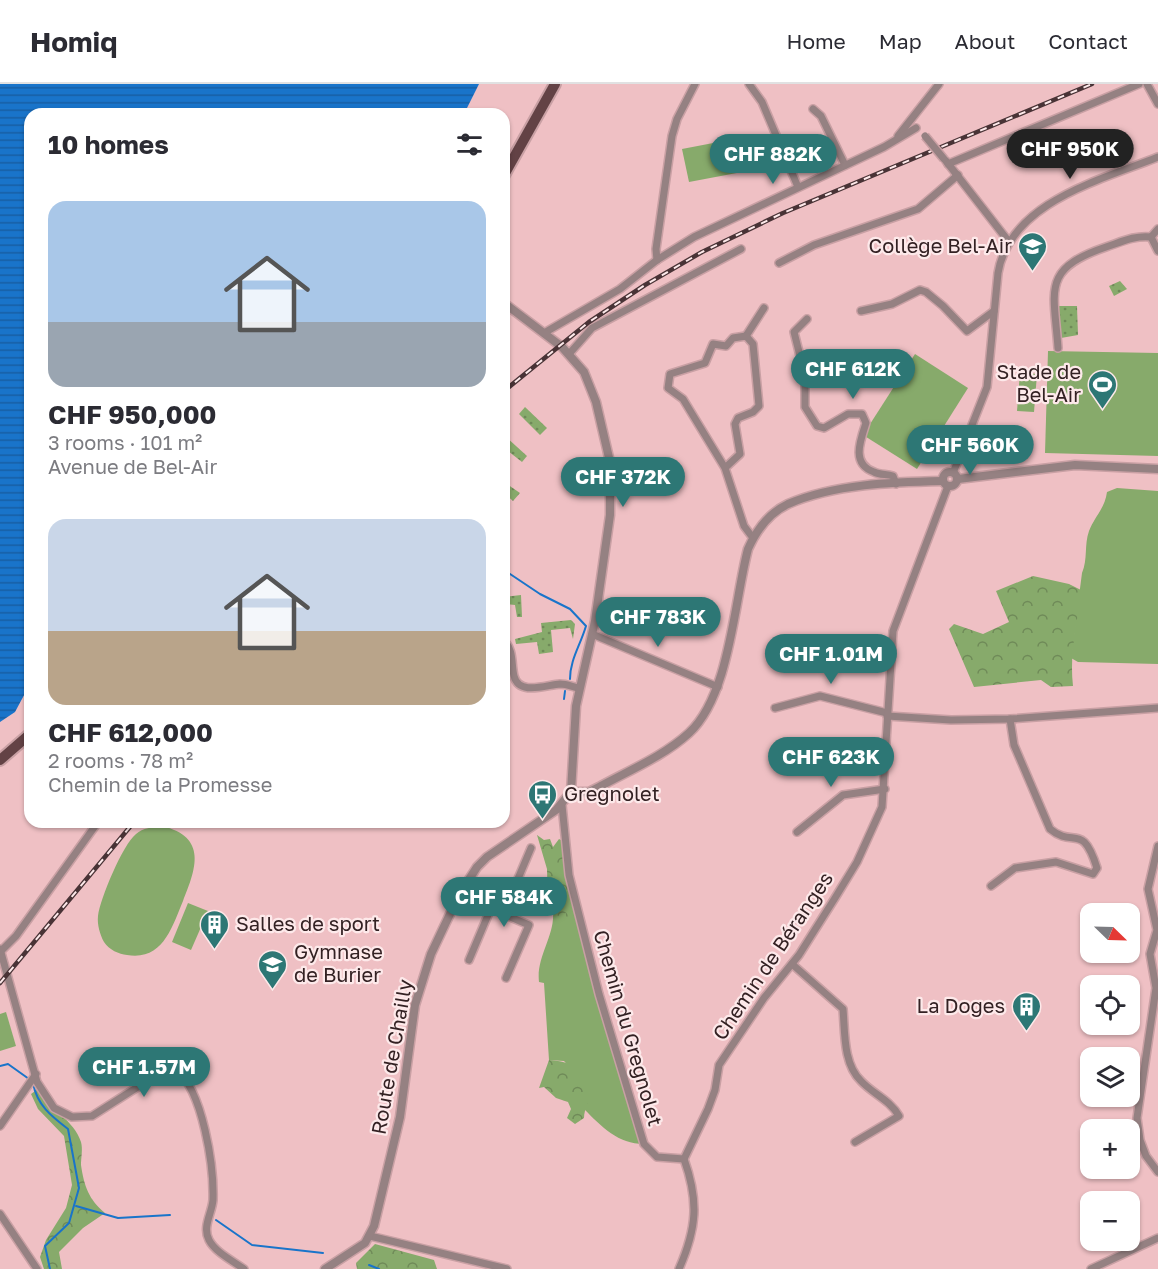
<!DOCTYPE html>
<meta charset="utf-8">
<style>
:root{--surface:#fff;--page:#f7f7f7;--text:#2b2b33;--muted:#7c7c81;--line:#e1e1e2;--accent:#2d7775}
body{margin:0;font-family:"Golos Text",sans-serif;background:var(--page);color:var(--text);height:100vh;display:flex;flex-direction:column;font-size:22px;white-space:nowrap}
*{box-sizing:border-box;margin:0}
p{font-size:20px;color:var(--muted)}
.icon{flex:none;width:33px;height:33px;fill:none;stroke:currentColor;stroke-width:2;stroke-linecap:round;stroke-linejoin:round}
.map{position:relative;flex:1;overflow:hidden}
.drawer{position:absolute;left:24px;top:24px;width:486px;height:720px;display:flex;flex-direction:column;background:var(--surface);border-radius:18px;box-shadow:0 2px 4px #0004}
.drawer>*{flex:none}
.needle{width:39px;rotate:113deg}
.buttons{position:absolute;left:1080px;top:819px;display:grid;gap:12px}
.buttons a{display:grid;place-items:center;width:60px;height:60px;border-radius:12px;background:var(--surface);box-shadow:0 2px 4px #0004;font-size:30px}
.price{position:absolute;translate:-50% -51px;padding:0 14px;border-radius:21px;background:var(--accent);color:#fff;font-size:20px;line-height:39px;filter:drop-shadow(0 2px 3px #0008)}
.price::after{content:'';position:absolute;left:50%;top:36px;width:18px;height:14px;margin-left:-9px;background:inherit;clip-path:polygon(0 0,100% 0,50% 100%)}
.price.selected{background:#222;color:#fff}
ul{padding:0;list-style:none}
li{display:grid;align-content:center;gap:12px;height:318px;padding:0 24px}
li span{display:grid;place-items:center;height:186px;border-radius:18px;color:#555}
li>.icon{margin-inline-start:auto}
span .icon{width:108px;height:108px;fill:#fffc;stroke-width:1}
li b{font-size:26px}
h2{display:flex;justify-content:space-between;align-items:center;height:72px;padding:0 24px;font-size:26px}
header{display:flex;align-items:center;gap:36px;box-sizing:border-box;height:84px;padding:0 30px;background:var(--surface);border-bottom:2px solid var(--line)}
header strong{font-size:28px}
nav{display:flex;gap:33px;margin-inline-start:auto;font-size:21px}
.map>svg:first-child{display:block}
.grass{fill:#87aa6b}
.forest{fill:url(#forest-crowns)}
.park{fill:url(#park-dots)}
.water{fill:url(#water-rules)}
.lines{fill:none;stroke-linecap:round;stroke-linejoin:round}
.stream{stroke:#1974ca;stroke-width:2}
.minor-casing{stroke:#c9a0a4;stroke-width:10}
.tertiary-casing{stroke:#c9a0a4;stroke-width:11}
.primary-casing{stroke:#c9a0a4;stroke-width:14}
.minor{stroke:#958182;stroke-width:7}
.tertiary{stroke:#958182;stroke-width:8}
.primary{stroke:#634245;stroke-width:10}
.rail-casing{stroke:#493336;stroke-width:4.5}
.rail{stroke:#fde9ea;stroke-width:2;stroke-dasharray:7;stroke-linecap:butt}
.minor-bridge-casing{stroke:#c9a0a4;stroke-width:10;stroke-linecap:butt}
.minor-bridge{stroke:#958182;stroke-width:7}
.labels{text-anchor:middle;stroke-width:4.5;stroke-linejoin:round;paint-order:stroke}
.poi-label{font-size:20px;fill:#332123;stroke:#fde9ea;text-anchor:end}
.street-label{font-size:20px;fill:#332123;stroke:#fde9ea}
</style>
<header>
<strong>Homiq</strong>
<nav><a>Home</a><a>Map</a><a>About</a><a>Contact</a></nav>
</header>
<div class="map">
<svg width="1158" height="1185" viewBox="0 0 1158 1185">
<defs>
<pattern id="forest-crowns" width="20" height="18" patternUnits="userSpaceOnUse" patternTransform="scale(1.5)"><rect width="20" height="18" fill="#87aa6b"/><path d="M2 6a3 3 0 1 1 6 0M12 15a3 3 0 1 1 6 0" fill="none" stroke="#6f8a58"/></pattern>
<pattern id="park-dots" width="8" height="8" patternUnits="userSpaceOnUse" patternTransform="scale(1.5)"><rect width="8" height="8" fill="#87aa6b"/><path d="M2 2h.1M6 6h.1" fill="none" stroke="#6f8a58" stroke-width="1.8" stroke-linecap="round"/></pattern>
<pattern id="water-rules" width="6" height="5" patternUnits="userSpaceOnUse" patternTransform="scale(1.5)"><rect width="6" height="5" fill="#1974ca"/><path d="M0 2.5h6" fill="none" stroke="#175fa4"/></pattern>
</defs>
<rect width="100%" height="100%" fill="#efc0c4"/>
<g class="grass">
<path d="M734,55L742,88L689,98L682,65Z"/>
<path d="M1048,267L1158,269V372L1045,369Z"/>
<path d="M915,270L968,304L917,385L863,351Z"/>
<path d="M1020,288L1037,290L1034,328L1017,327Z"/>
<path d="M1117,404L1158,407V580L1078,578L1071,574L1082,489C1088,475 1084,461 1089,447C1095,432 1105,424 1107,408Z"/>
<path d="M162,742C208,753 196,785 183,817C172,843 163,877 127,871C119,870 109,866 104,858C100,851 97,840 98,832C100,815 123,760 136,750C143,744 152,743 162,742Z"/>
<path d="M188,819L208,827L191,866L172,858Z"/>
<path d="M553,828L567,829L578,838L644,1060C618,1060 602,1043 584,1025L590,1006L564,977L549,976L544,899L539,898C536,873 555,852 553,828Z"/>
<path d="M6,928L16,962L0,967V930Z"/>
</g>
<g class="forest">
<path d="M1033,492L1069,500L1081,506C1078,538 1069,568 1073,602L1051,603L1041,596L974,603L949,545L954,540L983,550L1009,538L996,507Z"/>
<path d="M537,751L544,756L550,755L553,763L559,755L563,757L578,838L566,836V829L558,832L548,823L547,785Z"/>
<path d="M549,976C568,977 587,984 590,1005C591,1013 584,1025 584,1034L575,1040L567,1034L571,1025L568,1018L556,1014L544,1003L539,1004Z"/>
<path d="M38,1005C51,1027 74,1036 81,1058C83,1065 81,1074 81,1081C84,1102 89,1116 105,1129L83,1144L59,1168L62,1185H44L40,1173L46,1156L66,1124L72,1101L64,1052L38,1025L31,1010Z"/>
<path d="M375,1160L434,1176L437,1185H357L356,1179Z"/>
</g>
<g class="park">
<path d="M1120,197L1127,205L1114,212L1109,202Z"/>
<path d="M1054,222H1077L1078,251L1061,254Z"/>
<path d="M525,323L547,344L540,351L519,330Z"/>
<path d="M504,351L527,372L522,378L504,364Z"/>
<path d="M504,398L520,409L513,417L504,409Z"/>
<path d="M521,511L522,533H517L515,521L504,520V513Z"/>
<path d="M571,536L575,540L573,555L570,544L551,546L553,568L539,570L537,558L516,560L515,555L542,548L541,539Z"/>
</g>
<path class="water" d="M0,0H479L464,30H30V600L15,628L0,638Z"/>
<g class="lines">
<g class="stream">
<path d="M504,486L540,510L570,525L586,542C580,562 570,576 570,595"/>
<path d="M564,615L565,607"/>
<path d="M0,982L8,980L29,995"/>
<path d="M33,999C37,1021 51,1032 68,1045L79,1104L69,1139L45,1162L50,1185"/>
<path d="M76,1122L118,1134L170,1131"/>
<path d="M216,1136L252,1161L323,1169"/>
<path d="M369,1181L379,1185"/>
</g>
<defs>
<g id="minor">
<path d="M749,0L762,18L798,103"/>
<path d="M1147,0L1158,20"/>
<path d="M813,25L821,32L845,81"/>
<path d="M898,52L939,0"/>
<path d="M946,77L1009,158"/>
<path d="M948,80L1139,0"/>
<path d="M1151,153L1158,167"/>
<path d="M1151,153L1158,145"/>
<path d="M657,176L656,165L672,52L677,35L695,0"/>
<path d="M779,179L814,161L918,125L958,91"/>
<path d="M861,227L892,220L920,206L926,208L943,222L967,247L994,227"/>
<path d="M807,235L794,248L805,292V323L817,342L824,344L848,330H862L866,339C860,357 851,380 874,388C880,391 886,390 893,392L896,400"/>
<path d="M544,249L620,205L657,176L694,153L884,63L916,44"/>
<path d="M746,252L764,224"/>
<path d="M1058,264C1054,206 1041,185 1106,163C1121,158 1135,151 1151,153"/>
<path d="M569,270L592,244L741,165"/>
<path d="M725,384L740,370L735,340L738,334L753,328L759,322L753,260L746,252L733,254L726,262L713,260L705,279L670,290L668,304L683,315L725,384L744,442L753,454"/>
<path d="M953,389L987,303L998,189C1010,118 1101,96 1158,73"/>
<path d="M592,550L718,603"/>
<path d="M504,557C514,566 511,580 514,592C519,612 546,601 560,600C567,600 573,603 579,604"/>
<path d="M775,624L820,612L887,629"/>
<path d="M887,632L951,636L1010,635L1158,624"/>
<path d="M562,721L569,791L599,910L644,1060L657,1073L684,1075"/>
<path d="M797,748L843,711L885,705"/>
<path d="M1158,762L1148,805L1157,846L1150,870L1156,904L1137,1034L1140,1056L1146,1072L1158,1088"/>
<path d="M991,802L1015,784L1056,778L1093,790L1097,784C1082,737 1074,765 1050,745L1014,661L1010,635"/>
<path d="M459,811L529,841L506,894"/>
<path d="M503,830L531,764"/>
<path d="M0,865L37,998L54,1024L72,1033L92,1032L166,985L176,986C203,1006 214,1083 213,1116C212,1129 202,1143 209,1156C215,1168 233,1177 244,1185"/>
<path d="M1,867L16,852L98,738"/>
<path d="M469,876L491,824"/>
<path d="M792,880L843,925C845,948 843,980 861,997C873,1010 890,1016 899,1032L855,1058"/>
<path d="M0,1042L36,990"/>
<path d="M0,1130L37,1185"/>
<path d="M370,1152L507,1185"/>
<path d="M679,1185C697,1144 699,1117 684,1075L708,1025L715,1006L719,981L764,914L799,871L835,814L857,778L882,723L893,547L948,402"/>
<path d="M1091,1185L1158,1154"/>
</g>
<g id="tertiary">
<circle cx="950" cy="395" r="7"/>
<path d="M958,395L1075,381L1158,385"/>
<path d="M571,708H589L599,703C628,687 664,672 689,649C730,611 734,518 748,465C756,447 769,429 788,420C834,400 893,398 943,397"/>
<path d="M325,1185L365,1159L374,1142L400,1033L415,921L431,870L459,811L477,783L487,773L556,726L571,708L576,622L595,537L610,431V378L596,318L584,288L562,263L504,219"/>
</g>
<g id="primary">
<path d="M504,91L555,0"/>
<path d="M0,676L30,650"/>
</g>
</defs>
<use href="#minor" class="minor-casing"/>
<use href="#tertiary" class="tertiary-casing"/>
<use href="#primary" class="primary-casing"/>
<use href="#minor" class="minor"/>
<use href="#tertiary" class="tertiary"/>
<use href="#primary" class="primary"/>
<defs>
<g id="rail">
<path d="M504,307L589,238L645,201L702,168L783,129L1092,0"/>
<path d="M0,899L134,738"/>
</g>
</defs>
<use href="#rail" class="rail-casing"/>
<use href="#rail" class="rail"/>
<defs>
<path id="minor-bridge" d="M925,52L944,75"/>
</defs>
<use href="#minor-bridge" class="minor-bridge-casing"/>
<use href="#minor-bridge" class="minor-bridge"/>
</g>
<defs>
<symbol id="school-pin" viewBox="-11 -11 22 30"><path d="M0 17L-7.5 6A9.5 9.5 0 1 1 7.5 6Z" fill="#2d7775" stroke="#fde9ea"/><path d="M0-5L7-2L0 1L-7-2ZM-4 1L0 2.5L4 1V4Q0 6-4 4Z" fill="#fff"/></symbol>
<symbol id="stadium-pin" viewBox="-11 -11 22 30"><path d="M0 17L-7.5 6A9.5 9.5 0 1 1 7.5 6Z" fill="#2d7775" stroke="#fde9ea"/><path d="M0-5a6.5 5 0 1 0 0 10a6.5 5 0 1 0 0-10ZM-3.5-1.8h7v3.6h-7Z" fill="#fff"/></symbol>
<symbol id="bus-pin" viewBox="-11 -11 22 30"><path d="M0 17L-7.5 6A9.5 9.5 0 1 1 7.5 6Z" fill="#2d7775" stroke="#fde9ea"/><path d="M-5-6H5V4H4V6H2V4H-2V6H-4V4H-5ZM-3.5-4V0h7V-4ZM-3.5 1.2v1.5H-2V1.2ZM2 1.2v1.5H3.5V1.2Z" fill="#fff"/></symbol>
<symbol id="building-pin" viewBox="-11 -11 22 30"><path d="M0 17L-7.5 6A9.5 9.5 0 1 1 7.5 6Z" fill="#2d7775" stroke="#fde9ea"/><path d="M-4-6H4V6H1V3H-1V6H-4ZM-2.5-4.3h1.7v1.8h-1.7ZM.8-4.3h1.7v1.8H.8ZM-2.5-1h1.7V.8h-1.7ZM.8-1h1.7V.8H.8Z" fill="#fff"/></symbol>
<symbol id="university-pin" viewBox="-11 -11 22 30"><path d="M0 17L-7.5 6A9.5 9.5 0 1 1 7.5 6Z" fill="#2d7775" stroke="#fde9ea"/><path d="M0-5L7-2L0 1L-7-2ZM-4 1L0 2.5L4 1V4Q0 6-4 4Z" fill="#fff"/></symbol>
</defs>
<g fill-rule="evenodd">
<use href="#school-pin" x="1016" y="146" width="33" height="45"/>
<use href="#stadium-pin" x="1086" y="284" width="33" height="45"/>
<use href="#bus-pin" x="526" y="694" width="33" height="45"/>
<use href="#building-pin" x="198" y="824" width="33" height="45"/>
<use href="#university-pin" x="256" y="864" width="33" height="45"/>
<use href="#building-pin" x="1010" y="906" width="33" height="45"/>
</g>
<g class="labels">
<g class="poi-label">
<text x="1012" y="169">Collège Bel-Air</text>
<text x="1081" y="295">Stade de<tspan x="1081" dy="23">Bel-Air</tspan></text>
<text x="564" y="717" text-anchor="start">Gregnolet</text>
<text x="236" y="847" text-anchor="start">Salles de sport</text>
<text x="294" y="875" text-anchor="start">Gymnase<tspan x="294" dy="23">de Burier</tspan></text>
<text x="1005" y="929">La Doges</text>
</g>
<g class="street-label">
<text transform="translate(773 872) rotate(-56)" y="7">Chemin de Béranges</text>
<text transform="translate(628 944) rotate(74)" y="7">Chemin du Gregnolet</text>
<text transform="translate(392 973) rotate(-80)" y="7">Route de Chailly</text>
</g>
</g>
</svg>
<div class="buttons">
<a><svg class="needle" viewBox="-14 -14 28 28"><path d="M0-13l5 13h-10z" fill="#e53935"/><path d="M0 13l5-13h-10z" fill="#7c7c81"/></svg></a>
<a><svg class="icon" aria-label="locate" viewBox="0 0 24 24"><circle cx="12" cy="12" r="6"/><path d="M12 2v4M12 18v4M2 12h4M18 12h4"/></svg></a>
<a><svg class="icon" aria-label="layers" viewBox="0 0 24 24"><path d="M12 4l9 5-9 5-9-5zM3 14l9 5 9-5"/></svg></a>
<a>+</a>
<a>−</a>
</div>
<b class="price selected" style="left:1070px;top:96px">CHF 950K</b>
<b class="price" style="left:773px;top:101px">CHF 882K</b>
<b class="price" style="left:853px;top:316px">CHF 612K</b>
<b class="price" style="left:970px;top:392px">CHF 560K</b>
<b class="price" style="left:623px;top:424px">CHF 372K</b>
<b class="price" style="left:658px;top:564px">CHF 783K</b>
<b class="price" style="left:831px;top:601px">CHF 1.01M</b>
<b class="price" style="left:831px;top:704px">CHF 623K</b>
<b class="price" style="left:504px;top:844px">CHF 584K</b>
<b class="price" style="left:144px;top:1014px">CHF 1.57M</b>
<section class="drawer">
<h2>10 homes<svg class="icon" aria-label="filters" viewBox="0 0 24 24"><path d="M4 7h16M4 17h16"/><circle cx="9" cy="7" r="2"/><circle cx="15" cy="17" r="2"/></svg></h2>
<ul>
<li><span style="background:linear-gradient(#a9c7e8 65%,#9aa5b1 0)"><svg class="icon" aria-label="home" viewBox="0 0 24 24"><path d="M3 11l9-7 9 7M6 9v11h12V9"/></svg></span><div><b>CHF 950,000</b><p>3 rooms · 101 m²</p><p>Avenue de Bel-Air</p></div></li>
<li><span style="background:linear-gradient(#c9d6e8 60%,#b9a48a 0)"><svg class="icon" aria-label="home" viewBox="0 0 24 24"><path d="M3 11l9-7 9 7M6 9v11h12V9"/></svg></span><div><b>CHF 612,000</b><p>2 rooms · 78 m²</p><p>Chemin de la Promesse</p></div></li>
</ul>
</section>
</div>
